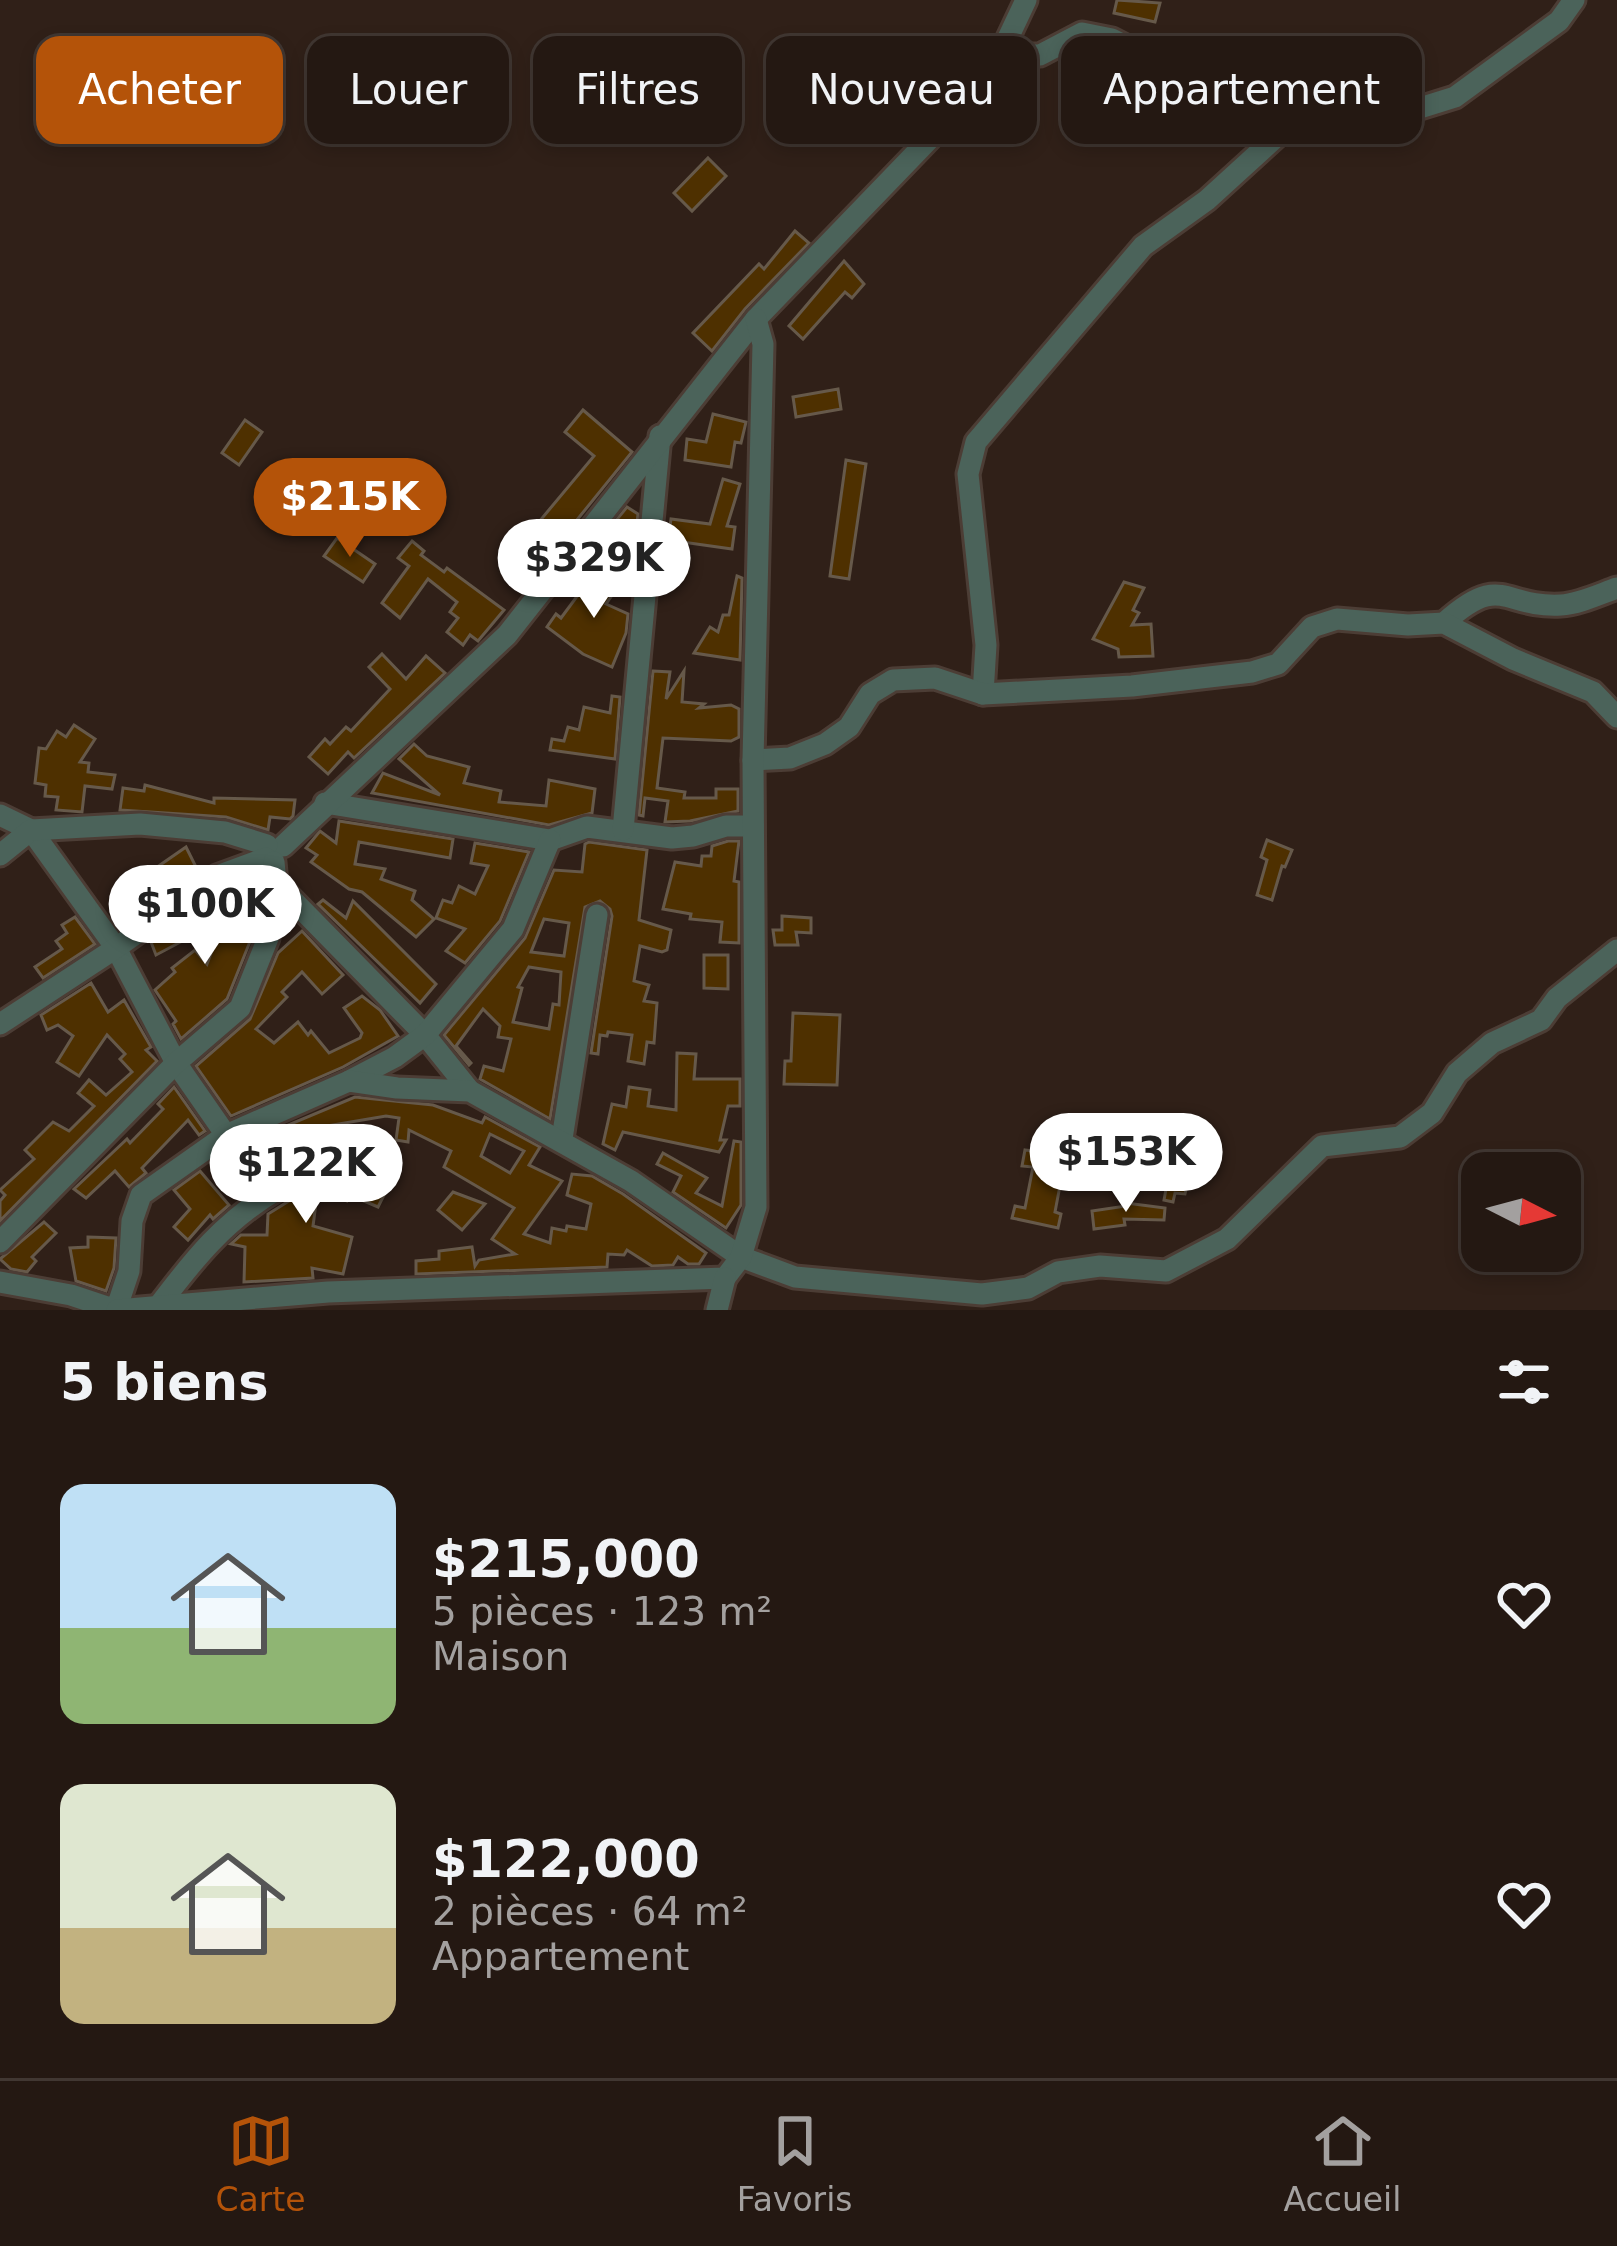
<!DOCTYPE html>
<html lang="fr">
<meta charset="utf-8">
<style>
:root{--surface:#241812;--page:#2c211b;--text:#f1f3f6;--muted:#a3a09f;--line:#413732;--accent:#b45309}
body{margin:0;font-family:"DejaVu Sans",sans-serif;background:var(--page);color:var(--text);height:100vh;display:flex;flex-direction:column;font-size:45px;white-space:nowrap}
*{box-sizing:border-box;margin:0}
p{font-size:39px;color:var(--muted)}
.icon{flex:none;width:66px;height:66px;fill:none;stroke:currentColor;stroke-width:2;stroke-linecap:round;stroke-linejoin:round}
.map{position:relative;height:1310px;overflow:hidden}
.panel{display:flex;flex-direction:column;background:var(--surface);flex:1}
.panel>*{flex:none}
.top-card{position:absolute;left:36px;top:36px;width:1545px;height:108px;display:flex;gap:24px}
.needle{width:78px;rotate:96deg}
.controls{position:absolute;left:1461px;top:1152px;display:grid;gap:24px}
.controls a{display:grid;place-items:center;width:120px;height:120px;border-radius:24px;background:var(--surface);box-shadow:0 6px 18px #0003,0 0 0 3px var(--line);font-size:60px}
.price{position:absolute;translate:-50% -102px;padding:0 27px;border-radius:42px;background:#fff;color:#222;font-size:39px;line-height:78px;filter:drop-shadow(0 3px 6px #0008)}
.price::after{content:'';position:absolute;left:50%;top:72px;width:36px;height:27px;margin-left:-18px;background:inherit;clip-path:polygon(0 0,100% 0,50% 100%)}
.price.active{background:var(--accent);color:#fff}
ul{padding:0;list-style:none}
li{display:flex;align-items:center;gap:36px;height:300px;padding:0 60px}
li span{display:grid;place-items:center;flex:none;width:336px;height:240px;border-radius:24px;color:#555}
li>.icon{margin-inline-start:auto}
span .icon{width:144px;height:144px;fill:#fffc;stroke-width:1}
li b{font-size:51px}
h2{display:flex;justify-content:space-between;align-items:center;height:144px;padding:0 60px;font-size:51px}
.tag{padding:0 42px;border-radius:24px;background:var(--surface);box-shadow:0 6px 18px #0003,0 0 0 3px var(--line);font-size:42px;line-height:108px}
.tag.active{background:var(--accent);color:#fff}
.tabs{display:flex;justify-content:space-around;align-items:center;height:168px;border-top:3px solid var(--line);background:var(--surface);font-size:33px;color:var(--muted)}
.tabs a{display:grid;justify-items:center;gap:6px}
.tabs .active{color:var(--accent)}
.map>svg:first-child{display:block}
.building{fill:#4e3000;stroke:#66594a;stroke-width:3;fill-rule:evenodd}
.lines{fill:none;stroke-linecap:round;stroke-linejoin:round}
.minor-casing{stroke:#4c3d35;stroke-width:27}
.minor{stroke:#4b635a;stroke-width:21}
</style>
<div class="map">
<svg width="1617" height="1310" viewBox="0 0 1617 1310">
<rect width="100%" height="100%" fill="#302018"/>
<g class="building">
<path d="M1117,0L1160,3L1155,22L1114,13Z"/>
<path d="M708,158L726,176L692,211L674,193Z"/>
<path d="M795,231L809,243L745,309L712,351L693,333L759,264L764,269Z"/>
<path d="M844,261L864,284L852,298L845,292L803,339L789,326Z"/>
<path d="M838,389L841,409L796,417L793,397Z"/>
<path d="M583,410L632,452L559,542L538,523L594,456L565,432Z"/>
<path d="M713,414L746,422L741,443L735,442L731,467L685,460L687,439L706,442Z"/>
<path d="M245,420L262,432L239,465L222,453Z"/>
<path d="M846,460L866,464L849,579L830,576Z"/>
<path d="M723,479L740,484L727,526L735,527L732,549L668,540L671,519L710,524Z"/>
<path d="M326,491L344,502L324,534L301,520L298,524L284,513L296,498L313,512Z"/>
<path d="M627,507L638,514L635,540L630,549L605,534Z"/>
<path d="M337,538L375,564L363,582L324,556Z"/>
<path d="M412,541L424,551L421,555L444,572L447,568L504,610L478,641L470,635L463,645L447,632L458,618L450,612L457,602L428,579L400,618L382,603L409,566L398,558Z"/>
<path d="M598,568L620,584L606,604L628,614L626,633L612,667L583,654L547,627L556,614L561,618Z"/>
<path d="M737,576L742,578L740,660L694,653L710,627L718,632L723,615H729Z"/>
<path d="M1124,582L1144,588L1133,610L1139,613L1132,625L1151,624L1153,656L1119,657L1118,649L1093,639Z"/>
<path d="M382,654L406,679L426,656L445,673L354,758L348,752L328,774L309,757L325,739L330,744L346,727L351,731L390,689L369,667Z"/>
<path d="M653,671L670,672L666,699L684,671L682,702L704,704L699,708L731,705L739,709V737L731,741L663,738L657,788L685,792L684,798H716V789H738V811L690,821L665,822L668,801L645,798L643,816L639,815Z"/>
<path d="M612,696L620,697L615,759L550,750L552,739L564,741L568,727L579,730L584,707L610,713Z"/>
<path d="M74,725L95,739L80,762L89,763L88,772L115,775L112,789L85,786L82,812L56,810L58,797L45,796L46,785L35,783L39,748L46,749L57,731L66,737Z"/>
<path d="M414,744L427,756L469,767L464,783L501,791L499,802L546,806L549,780L595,789L592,813L549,825L372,793L383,773L440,795L399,759Z"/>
<path d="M145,785L214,803V798L295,800L293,816L290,819L270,817L268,830L226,817L120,810L123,788L144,791Z"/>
<path d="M339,821L453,839L450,858L359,842L355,864L385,869L381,879L415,891L412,900L434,919L416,937L362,892L349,889L311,862L317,855L306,848L320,831L336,843Z"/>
<path d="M1267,840L1292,850L1285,867L1282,866L1272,900L1257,895L1267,860L1261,857Z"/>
<path d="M728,841H739L734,881L739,882V943L720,942L722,922L690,919L691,914L663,909L675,862L701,866L702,856H711L712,846Z"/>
<path d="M589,842L647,850L639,920L671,930L667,950L662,952L640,946L634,981L649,985L644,1001L657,1003L654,1043L647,1042L644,1064L628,1061L632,1035L608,1032L607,1036L600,1035L598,1054L591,1053L612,916L610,909L600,901L585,907L550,1119L480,1079L484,1066L503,1071L511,1039L498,1037L500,1026L483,1009L456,1046L471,1063L469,1065L444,1035L525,938L554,870L582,872L585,844ZM544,919L569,923L564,956L531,952ZM529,967L561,972L559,1005L553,1004L549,1029L513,1022L522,988L518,987Z"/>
<path d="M475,843L529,852L500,921L465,963L446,951L465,929L436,918L443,900L452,903L459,886L475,894L488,866L471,863Z"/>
<path d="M186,847L198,871L179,885L176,879L160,888L150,872Z"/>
<path d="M149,884L156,901L125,923L114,901Z"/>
<path d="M323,900L346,918L353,901L436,984L420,1003L318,904Z"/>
<path d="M225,905L257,911L253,934L227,999L181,1039L173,1024L176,1021L155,990L175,972L172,968L195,950L207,964L224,919L156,955L151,942Z"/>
<path d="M782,916L811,918V933L796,932L798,945H775L773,930H782Z"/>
<path d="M75,917L95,944L43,978L35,967L62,949L56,941L67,933L62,925Z"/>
<path d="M302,931L343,975L322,994L302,972L282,992L287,997L256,1029L274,1043L298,1022L308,1035L311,1031L329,1053L360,1038L362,1033L344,1008L362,996L380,1010L398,1036L343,1067L231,1116L196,1066L250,1019L278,953Z"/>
<path d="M704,955H728V989L704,988Z"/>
<path d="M91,983L108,1012L124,1000L151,1047L146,1050L157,1061L0,1221V1201L5,1195L0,1190L34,1159L25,1150L53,1122L69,1131L94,1106L78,1093L89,1080L106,1095L132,1072L120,1059L125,1054L107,1035L79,1076L57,1062L73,1036L58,1025L47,1030L41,1015Z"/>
<path d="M793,1013L840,1015L837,1085L784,1084L785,1061H791Z"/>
<path d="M677,1053L696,1054L694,1079H740V1106H728L720,1140H726L719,1152L623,1132L615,1150L603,1144L612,1104L626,1107L629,1087L650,1090L648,1106L676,1110Z"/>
<path d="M174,1087L205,1131L199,1135L188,1120L142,1168L146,1173L129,1187L115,1171L86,1198L74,1189L127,1139L130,1143L163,1109L158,1104Z"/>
<path d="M355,1097L433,1105L482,1123L485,1117L540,1147L529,1165L562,1181L524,1234L550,1243L552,1228L566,1231L567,1226L586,1229L591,1204L567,1195L572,1174L592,1176L623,1194L706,1253L699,1264H688L678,1257L673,1265L652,1266L627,1250L624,1255L608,1254L607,1267L416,1274V1261L439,1259V1251L472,1247L475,1266L479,1260L515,1254L492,1239L514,1208L444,1167L451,1151L409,1130L408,1142L396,1140L399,1118L386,1116L327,1126L328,1133L241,1150L262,1153L238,1166L247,1191L243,1194L217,1160L236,1147ZM490,1134L524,1151L510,1173L481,1156Z"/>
<path d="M734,1141L741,1142V1205L726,1228L673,1192L681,1176L657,1164L663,1153L707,1178L696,1193L722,1206Z"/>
<path d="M1025,1150L1064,1154L1084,1161L1079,1176L1063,1170L1055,1212L1061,1214L1058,1228L1012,1218L1015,1206L1025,1208L1033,1167L1022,1166Z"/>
<path d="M1159,1157L1183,1164L1179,1179L1188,1181L1185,1194L1175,1193L1173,1202L1164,1200L1169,1173L1155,1169Z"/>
<path d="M298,1158L326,1162L357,1176L366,1161L378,1168L368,1186L385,1193L378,1207L350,1195L347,1201L318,1188L313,1226L352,1237L343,1274L312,1268L313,1278L244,1282L245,1247L231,1244L241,1235H267L268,1214L292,1199Z"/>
<path d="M200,1171L229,1205L213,1219L210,1215L188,1240L174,1227L190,1209L174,1190Z"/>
<path d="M453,1192L485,1204L462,1230L438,1210Z"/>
<path d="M1126,1203L1165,1208L1164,1220L1124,1219L1125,1225L1094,1229L1092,1211L1126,1206Z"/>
<path d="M44,1222L56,1233L32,1257L36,1261L27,1272L11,1269L0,1259Z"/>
<path d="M88,1237L116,1238L114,1268L106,1291L76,1281L70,1248L88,1247Z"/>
</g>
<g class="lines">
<defs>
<g id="minor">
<path d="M1000,55H1040L1082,33L1112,39L1286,128"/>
<path d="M1444,623C1502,571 1502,608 1561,605C1579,604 1600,594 1617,588"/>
<path d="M983,694L986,645L968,474L976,442L1143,246L1207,200L1286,128L1304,117L1407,112L1455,97L1559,21L1574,0"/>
<path d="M753,760L790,758L825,744L849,727L870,694L893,680L935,678L983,694L1132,686L1252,672L1278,664L1312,627L1337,619L1408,625L1444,623L1513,659L1593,692L1617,717"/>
<path d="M325,803L550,840L587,827L672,838L693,836L726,826H753"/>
<path d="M0,815L31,830L116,948L176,1063L226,1135"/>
<path d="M623,830L660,436"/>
<path d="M283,846L507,635L756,319L967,100L1000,55L1026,0"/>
<path d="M0,855L31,830L140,824L225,832L267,845"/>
<path d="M276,883L425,1035L470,1091"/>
<path d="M0,1024L116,948L217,876L266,858"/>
<path d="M349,1081L395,1057L425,1035L513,929L550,840"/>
<path d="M562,1139L597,915"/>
<path d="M0,1242L176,1063L240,1008L268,938L276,883L274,862"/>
<path d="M0,1282L71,1295L116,1310L129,1271L132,1221L141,1195L226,1135L349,1081L397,1088L470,1091L631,1181L741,1257L795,1277L982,1294L1028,1288L1058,1272L1100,1266L1166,1271L1227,1239L1322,1146L1400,1137L1432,1113L1457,1073L1492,1043L1541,1020L1557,998L1617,950"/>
<path d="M157,1308C194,1259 224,1221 278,1189"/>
<path d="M117,1310L328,1292L725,1278L741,1257L756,1207L753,760L763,344L756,319"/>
<path d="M717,1310L725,1278"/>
</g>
</defs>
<use href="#minor" class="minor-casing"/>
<use href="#minor" class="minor"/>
</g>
</svg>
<div class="controls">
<a><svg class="needle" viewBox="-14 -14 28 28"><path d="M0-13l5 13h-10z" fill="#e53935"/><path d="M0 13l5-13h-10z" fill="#a3a09f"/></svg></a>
</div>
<b class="price active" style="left:350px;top:560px">$215K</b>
<b class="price" style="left:594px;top:621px">$329K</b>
<b class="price" style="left:205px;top:967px">$100K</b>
<b class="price" style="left:1126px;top:1215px">$153K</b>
<b class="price" style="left:306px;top:1226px">$122K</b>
<div class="top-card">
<a class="tag active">Acheter</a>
<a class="tag">Louer</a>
<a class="tag">Filtres</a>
<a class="tag">Nouveau</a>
<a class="tag">Appartement</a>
</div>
</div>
<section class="panel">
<h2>5 biens<svg class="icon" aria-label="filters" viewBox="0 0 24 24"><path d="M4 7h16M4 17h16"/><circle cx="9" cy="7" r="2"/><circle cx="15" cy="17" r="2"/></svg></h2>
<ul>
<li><span style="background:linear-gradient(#bfe0f5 60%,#8fb573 0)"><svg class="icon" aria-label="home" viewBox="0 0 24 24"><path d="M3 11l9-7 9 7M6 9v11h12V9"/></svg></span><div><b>$215,000</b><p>5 pièces · 123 m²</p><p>Maison</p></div><svg class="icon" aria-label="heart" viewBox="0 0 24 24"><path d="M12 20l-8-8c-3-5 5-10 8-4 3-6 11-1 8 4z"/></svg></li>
<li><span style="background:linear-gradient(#dfe7d0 60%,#c2b280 0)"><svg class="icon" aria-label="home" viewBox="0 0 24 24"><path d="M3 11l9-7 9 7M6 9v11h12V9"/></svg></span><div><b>$122,000</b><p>2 pièces · 64 m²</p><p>Appartement</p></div><svg class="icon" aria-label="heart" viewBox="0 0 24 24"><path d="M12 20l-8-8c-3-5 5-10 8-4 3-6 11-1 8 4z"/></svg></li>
</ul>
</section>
<nav class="tabs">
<a class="active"><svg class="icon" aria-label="map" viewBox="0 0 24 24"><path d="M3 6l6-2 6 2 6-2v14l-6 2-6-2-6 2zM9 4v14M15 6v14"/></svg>Carte</a>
<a><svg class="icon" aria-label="saved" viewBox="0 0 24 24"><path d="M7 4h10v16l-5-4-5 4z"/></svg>Favoris</a>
<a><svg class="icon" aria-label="home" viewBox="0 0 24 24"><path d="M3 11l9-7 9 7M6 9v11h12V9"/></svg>Accueil</a>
</nav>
